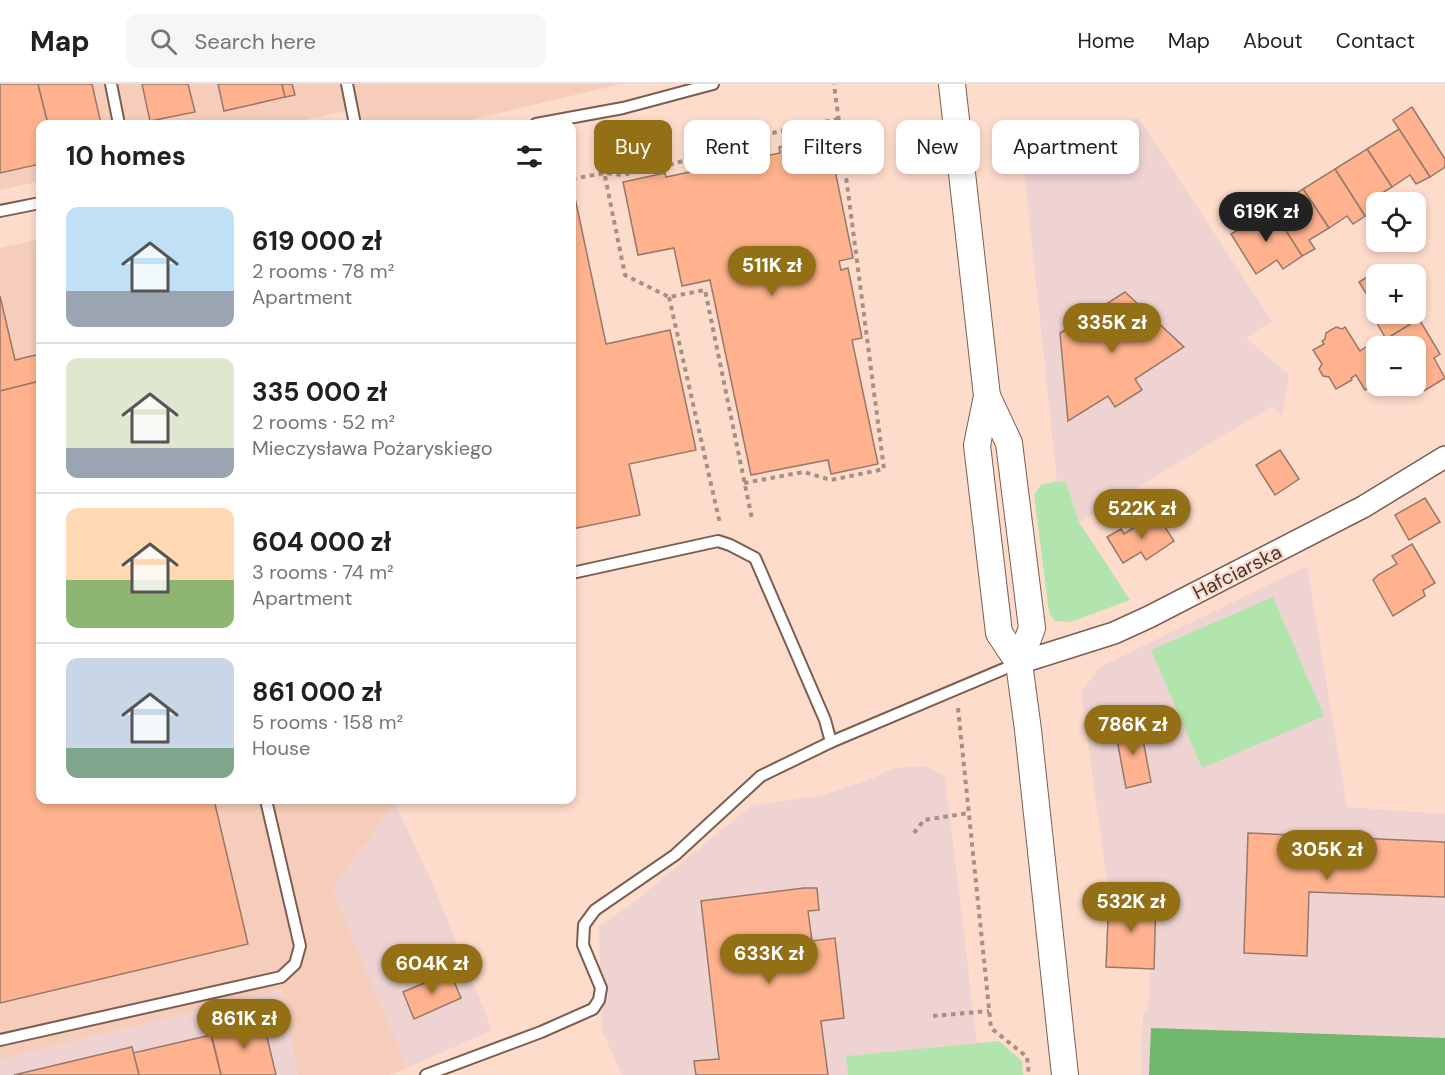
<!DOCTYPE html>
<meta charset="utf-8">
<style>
:root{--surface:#fff;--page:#f6f6f6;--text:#202124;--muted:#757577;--line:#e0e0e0;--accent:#936f16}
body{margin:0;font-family:"DM Sans",sans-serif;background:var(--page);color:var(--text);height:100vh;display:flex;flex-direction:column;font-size:22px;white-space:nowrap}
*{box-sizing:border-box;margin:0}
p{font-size:20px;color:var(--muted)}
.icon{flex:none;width:33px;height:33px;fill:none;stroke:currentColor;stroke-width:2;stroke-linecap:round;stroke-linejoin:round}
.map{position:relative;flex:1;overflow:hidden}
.panel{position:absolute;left:36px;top:36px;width:540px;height:684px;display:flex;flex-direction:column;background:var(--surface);border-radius:12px;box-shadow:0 3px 9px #0003}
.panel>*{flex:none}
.banner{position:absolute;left:594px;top:36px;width:570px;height:54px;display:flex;gap:12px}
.tools{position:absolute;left:1366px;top:108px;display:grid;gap:12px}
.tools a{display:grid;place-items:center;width:60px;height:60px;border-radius:12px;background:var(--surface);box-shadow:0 3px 9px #0003;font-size:30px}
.price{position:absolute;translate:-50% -51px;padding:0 14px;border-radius:21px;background:var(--accent);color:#fff;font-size:20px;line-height:39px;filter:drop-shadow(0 2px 3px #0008)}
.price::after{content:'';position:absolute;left:50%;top:36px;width:18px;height:14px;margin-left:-9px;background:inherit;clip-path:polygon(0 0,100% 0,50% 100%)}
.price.active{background:#222;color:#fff}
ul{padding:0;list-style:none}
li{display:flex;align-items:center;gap:18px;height:150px;padding:0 30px}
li+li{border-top:2px solid var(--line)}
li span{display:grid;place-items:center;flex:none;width:168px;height:120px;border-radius:12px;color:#555}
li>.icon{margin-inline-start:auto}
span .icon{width:72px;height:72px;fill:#fffc;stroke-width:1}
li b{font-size:26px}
h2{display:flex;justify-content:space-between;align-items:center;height:72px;padding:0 30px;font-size:26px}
.tag{padding:0 21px;border-radius:12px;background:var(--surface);box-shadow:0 3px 9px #0003;font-size:21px;line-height:54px}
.tag.active{background:var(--accent);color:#fff}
header{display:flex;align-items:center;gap:36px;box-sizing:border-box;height:84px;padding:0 30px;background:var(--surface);border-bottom:2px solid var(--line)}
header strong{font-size:28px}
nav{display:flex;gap:33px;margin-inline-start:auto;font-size:21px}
.search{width:420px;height:54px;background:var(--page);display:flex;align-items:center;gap:15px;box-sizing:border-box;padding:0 21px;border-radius:12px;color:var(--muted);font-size:22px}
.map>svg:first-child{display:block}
.commercial{fill:#eed3d2}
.built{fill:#f5cdba}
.green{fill:#b2e5ad}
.forest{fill:#71b86c}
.building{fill:#ffb28d;stroke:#97796b;stroke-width:1.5}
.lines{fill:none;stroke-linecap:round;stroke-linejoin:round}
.service-casing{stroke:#7b5e50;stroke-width:14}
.minor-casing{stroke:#7b5e50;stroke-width:24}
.tertiary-casing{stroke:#7b5e50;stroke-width:28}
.path{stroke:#a78f84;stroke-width:4;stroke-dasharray:4.5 4.5;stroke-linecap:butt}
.service{stroke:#fff;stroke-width:10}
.minor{stroke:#fff;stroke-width:21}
.tertiary{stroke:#fff;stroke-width:26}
.labels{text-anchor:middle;stroke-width:5;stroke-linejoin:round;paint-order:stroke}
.street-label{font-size:20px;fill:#463932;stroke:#fedccc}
</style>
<header>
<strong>Map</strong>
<div class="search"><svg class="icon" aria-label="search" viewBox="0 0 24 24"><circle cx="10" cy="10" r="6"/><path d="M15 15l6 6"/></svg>Search here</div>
<nav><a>Home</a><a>Map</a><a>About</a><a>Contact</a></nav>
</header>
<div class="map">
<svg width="1445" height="991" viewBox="0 0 1445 991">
<rect width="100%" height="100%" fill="#fedccc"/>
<g class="commercial">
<path d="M1138,33L1272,237L1246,254L1289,291L1282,332L1273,322L1079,438L1066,399L1057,397L1023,76L1050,90Z"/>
<path d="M1307,482L1347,723L1445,730V991H1141L1143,928H1148L1150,885L1106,854L1109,812L1081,608L1100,583Z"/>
<path d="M926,682L945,692L977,959L846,972L848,991H622L602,946L599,842L633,819L752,721L820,712L871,695L894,684Z"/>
<path d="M395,719L434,803L492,946L407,984L332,805Z"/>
<path d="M283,906L298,991H0V975Z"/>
</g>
<g class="built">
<path d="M0,0H620L454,40H364L359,24L285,40H40V97L0,106Z"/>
<path d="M40,155V716H394L395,719L332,805L407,984L389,991H298L282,906L0,975V164Z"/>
</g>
<g class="green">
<path d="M1057,397L1066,399L1079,438L1130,516L1071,538L1055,537L1049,529L1034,410L1041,401Z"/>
<path d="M1273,513L1324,632L1202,684L1151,566Z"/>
<path d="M999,957L1022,977L1023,991H848L846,972Z"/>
</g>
<path class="forest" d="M1151,944L1445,954V991H1149Z"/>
<g class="building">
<path d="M0,0H38L48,40H40V80L0,89Z"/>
<path d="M38,0H92L101,40H48Z"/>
<path d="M142,0H188L195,28L150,37Z"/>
<path d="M218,0H282L285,13L224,27Z"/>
<path d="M282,0H292L295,11L285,13Z"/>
<path d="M1412,23L1445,75V83L1430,93L1393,36Z"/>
<path d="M1399,45L1430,93L1416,100L1410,91L1392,103L1367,65Z"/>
<path d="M828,52L853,174L839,177L841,186L848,184L862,254L852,256L878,380L831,390L828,376L751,391L710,196L682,202L674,164L638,171L623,98L665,89L666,93L780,69L779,63Z"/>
<path d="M1367,65L1392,103L1372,115L1377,125L1365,132L1335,85Z"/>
<path d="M1335,85L1365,132L1353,140L1347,132L1329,144L1303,105Z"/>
<path d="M1303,105L1329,144L1309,156L1315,165L1302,172L1272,125Z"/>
<path d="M572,109H574L606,260L670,246L696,366L629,380L640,431L572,445Z"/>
<path d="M1272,125L1302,172L1283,185L1277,176L1256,190L1231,150Z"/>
<path d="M1380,185L1383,190H1377V220L1375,217L1372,219L1359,198Z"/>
<path d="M1125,208L1184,263L1135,295L1142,306L1115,323L1108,312L1068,337L1060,249L1084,234L1088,239L1095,235L1092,229Z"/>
<path d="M0,212L15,276L40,270V297L0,307Z"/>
<path d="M1383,230H1416L1419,235L1386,255L1377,239L1385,234Z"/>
<path d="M1419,235L1440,270L1434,274L1445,294L1424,307L1416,293V262H1391L1386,255Z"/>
<path d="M1336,243L1342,245L1345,243L1360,267L1369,261L1377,275V299L1365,306L1356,291L1351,294L1352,296L1336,305L1329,293L1323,292L1319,285L1322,280L1313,266L1324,260L1322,257L1325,255L1326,249Z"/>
<path d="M40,297V716H214L248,860L0,919V307Z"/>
<path d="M1280,366L1299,395L1275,411L1256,381Z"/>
<path d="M1425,414L1440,438L1409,456L1395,431Z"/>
<path d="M1156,429L1174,457L1146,476L1141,468L1123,479L1107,453L1121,445L1124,450Z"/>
<path d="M1412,460L1435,499L1423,506L1425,512L1393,532L1373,496L1378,491L1397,480L1392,472Z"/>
<path d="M1140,640L1151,698L1126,704L1115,645Z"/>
<path d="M1248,749L1445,758V813L1309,808L1307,872L1244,869Z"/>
<path d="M804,804H817L819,826L808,827L812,857L835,854L844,934L821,937L828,991H696L694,977L719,975L701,817Z"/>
<path d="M1109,812L1156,814L1154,885L1106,883Z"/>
<path d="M450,888L461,914L414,935L403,908Z"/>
<path d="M263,936L276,991H221L211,948Z"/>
<path d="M211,951L221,991H139L133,969Z"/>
<path d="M132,963L139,991H14Z"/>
</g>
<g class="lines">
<defs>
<g id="service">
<path d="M111,0L119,40"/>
<path d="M347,0L355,40"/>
<path d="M536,40L623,24L713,0"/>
<path d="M0,127L40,119"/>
<path d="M572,489L718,457L730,461L755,474L825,636L831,658"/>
<path d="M0,956L281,893L295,880L300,862L266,716"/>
<path d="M426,991L541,948L593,925L599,916L601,904L583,861L584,841L595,826L675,771L761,692L831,658L1018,579"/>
</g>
<path id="minor" d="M1019,579L1114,549L1149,533L1363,423L1445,373"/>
<g id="tertiary">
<path d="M952,0L987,312L1009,359L1032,544L1019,579"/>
<path d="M987,312L977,361L999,549L1019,579L1028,646L1065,991"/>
</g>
</defs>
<use href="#service" class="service-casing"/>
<use href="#minor" class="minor-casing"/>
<use href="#tertiary" class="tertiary-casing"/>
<g class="path">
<path d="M596,48L625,191L669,213L705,206L752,435"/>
<path d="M572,95L604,89L622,91L665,82L738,62L776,48L838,35"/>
<path d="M669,213L720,440"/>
<path d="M744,399L804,388L831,396L884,385L834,0"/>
<path d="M958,624L991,944L1027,973L1029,991"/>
<path d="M914,749L924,736L969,729"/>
<path d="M933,932L989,927"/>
</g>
<use href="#service" class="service"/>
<use href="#minor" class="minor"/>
<use href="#tertiary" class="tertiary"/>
</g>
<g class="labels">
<g class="street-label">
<text transform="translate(1237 488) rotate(-27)" y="7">Hafciarska</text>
</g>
</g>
</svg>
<div class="tools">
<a><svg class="icon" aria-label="locate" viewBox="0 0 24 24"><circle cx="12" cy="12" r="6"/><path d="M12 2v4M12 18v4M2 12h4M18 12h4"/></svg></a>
<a>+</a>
<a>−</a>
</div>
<b class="price active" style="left:1266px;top:159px">619K zł</b>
<b class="price" style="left:772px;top:213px">511K zł</b>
<b class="price" style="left:1112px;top:270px">335K zł</b>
<b class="price" style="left:1142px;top:456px">522K zł</b>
<b class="price" style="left:1133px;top:672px">786K zł</b>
<b class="price" style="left:1327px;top:797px">305K zł</b>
<b class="price" style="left:1131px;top:849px">532K zł</b>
<b class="price" style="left:769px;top:901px">633K zł</b>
<b class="price" style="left:432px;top:911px">604K zł</b>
<b class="price" style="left:244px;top:966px">861K zł</b>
<div class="banner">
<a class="tag active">Buy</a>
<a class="tag">Rent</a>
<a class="tag">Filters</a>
<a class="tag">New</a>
<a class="tag">Apartment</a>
</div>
<section class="panel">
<h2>10 homes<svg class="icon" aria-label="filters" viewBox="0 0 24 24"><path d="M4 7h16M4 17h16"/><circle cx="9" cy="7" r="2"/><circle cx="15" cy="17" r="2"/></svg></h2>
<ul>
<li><span style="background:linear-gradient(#bfe0f5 70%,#9aa5b1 0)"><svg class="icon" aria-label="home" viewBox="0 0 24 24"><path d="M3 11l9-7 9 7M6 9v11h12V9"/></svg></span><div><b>619 000 zł</b><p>2 rooms · 78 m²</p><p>Apartment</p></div></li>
<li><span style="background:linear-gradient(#dfe7d0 75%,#9aa5b1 0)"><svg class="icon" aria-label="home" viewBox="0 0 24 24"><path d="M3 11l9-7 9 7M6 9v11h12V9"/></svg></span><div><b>335 000 zł</b><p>2 rooms · 52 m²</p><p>Mieczysława Pożaryskiego</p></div></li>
<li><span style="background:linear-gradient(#ffd9b3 60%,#8fb573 0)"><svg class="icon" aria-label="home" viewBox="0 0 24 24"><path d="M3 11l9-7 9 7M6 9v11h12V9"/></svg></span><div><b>604 000 zł</b><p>3 rooms · 74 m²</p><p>Apartment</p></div></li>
<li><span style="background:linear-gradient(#c9d6e8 75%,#7fa58c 0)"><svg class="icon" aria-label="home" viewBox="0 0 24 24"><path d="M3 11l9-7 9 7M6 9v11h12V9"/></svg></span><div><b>861 000 zł</b><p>5 rooms · 158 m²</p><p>House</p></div></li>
</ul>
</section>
</div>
